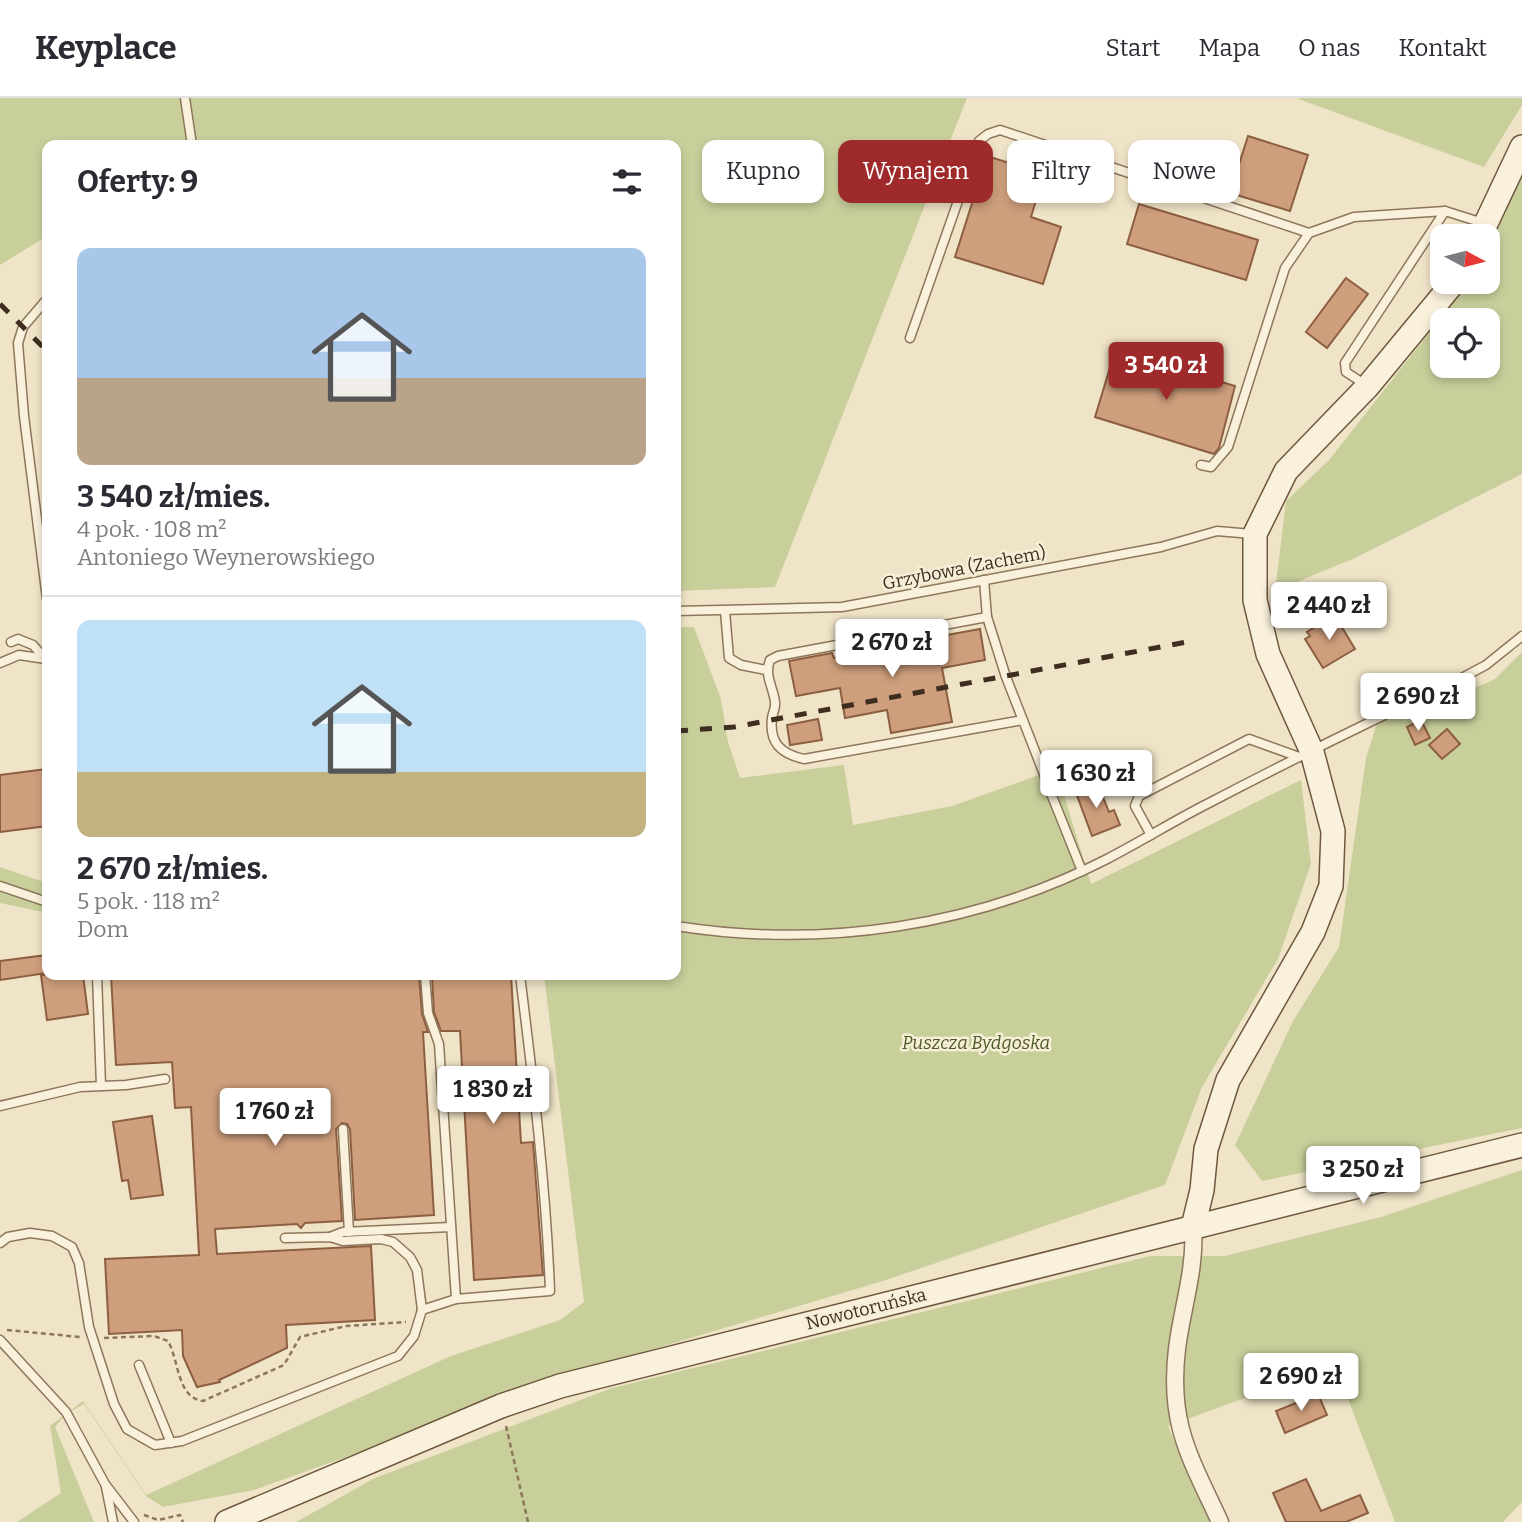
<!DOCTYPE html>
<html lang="pl">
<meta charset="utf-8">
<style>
:root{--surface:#fff;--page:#f7f7f7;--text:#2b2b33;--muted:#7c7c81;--line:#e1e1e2;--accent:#9e2a2b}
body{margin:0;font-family:Bitter,serif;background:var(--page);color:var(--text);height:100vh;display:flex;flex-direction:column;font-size:26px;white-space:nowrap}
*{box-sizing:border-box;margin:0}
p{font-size:23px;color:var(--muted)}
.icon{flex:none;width:38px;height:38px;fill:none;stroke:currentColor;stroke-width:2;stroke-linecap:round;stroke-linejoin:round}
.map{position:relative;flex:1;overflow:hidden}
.panel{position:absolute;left:42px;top:42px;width:639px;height:840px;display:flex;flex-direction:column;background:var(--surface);border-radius:14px;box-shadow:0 4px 10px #0003}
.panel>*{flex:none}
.banner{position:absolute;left:702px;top:42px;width:665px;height:63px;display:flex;gap:14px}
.needle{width:46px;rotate:97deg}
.tools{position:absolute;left:1430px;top:126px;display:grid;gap:14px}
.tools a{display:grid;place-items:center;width:70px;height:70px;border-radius:14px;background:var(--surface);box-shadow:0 4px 10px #0003;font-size:35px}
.price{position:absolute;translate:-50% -60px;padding:0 16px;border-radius:7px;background:#fff;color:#222;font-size:23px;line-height:46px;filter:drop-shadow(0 2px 4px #0008)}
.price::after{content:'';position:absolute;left:50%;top:42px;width:21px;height:16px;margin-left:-10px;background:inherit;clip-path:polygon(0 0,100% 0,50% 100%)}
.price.selected{background:var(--accent);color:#fff}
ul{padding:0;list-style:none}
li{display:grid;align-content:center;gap:14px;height:371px;padding:0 35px}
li+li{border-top:2px solid var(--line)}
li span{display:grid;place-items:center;height:217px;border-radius:14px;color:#555}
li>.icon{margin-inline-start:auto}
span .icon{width:126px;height:126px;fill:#fffc;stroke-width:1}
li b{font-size:30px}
h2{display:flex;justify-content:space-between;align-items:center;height:84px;padding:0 35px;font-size:30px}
.tag{padding:0 24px;border-radius:14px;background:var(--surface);box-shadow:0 4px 10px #0003;font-size:24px;line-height:63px}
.tag.selected{background:var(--accent);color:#fff}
header{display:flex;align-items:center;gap:42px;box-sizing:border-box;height:98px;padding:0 35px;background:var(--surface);border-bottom:2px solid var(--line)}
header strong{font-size:33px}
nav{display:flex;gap:38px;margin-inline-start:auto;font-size:24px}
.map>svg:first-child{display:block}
.green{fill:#c9cf9b;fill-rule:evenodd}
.building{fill:#cf9f7d;stroke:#8d5f41;stroke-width:2}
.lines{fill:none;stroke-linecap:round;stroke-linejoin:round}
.lane-casing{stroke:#8d765c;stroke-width:11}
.street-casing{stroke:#8d765c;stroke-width:19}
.secondary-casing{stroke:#6f573f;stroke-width:26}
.path{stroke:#8d765c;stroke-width:2.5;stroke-dasharray:5 3.5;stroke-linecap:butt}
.lane{stroke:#faf1dc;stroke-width:8}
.street{stroke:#faf1dc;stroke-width:16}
.secondary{stroke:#faf1dc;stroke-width:23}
.rail{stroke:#3d2e20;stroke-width:5;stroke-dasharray:12 12;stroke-linecap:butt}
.labels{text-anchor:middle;stroke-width:5;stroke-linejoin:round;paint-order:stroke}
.street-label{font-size:18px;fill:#3d2e20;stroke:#f7eed8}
.park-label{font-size:18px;font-style:italic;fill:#4d5a26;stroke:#f7eed8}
</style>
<header>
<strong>Keyplace</strong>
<nav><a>Start</a><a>Mapa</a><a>O nas</a><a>Kontakt</a></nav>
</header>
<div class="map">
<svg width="1522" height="1424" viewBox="0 0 1522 1424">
<rect width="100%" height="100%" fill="#f0e4c8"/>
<g class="green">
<path d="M0,0H967L775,489L676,493V47H47V138L0,167Z"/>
<path d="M1296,0H1522V7L1484,69Z"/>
<path d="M1522,69V376L1355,460L1275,493L1286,403L1329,362L1458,198L1465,184H1488V139ZM1442,222H1488V268H1442Z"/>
<path d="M676,529H694L721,601L728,644L740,680L844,667L853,727L952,708L1056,671L1091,786L1301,682L1311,766L1278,861L1202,989L1165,1087L883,1183L620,1261L254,1392L163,1409L146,1398L84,1306L66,1316L55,1329L94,1424H17L61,1395L50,1328L83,1303L146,1397L451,1258L560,1222L584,1204L544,877H676Z"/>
<path d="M1522,554V1030L1262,1083L1235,1047L1293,923L1339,849L1366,660L1392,577L1434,608L1495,581Z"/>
<path d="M0,769L47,785V815L0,805Z"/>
<path d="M1522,1072V1404L1503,1424H1395L1335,1267L1168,1328L1210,1424H296L375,1380L612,1290L1150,1158H1225L1381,1119Z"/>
</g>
<g class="building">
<path d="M1248,38L1308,57L1290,113L1230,95Z"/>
<path d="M987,58L1044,76L1031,119L1061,129L1043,186L955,159Z"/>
<path d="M1139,106L1258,142L1246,182L1127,146Z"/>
<path d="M1346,180L1368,196L1327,250L1306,234Z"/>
<path d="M1115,253L1235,288L1219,350L1214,356L1095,319Z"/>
<path d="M1327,521L1330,525L1337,521L1355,551L1323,570L1305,541L1310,538L1307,534Z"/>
<path d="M980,531L985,562L942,570L952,624L891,635L887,612L845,620L840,590L796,598L789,563L832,555L834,560L937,542L936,539Z"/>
<path d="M818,621L822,642L790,647L787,627Z"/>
<path d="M1421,622L1430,640L1415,647L1407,629Z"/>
<path d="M1447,631L1460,646L1442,661L1429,647Z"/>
<path d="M47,671V728L0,734V677Z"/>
<path d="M1097,684L1109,714L1114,712L1120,727L1092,738L1075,692Z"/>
<path d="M47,857V875L0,882V863Z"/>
<path d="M41,877H83L88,916L47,922Z"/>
<path d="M111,877H419L422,916L428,934H423L434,1117L355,1122L350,1031L347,1026L342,1025L336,1031L342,1123L305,1125L301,1130L297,1126L215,1131L217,1156L371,1148L375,1222L286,1227L287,1250L219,1282L220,1284L197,1289L183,1258L182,1232L109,1236L105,1161L199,1157L191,1009L175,1010L172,964L116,967Z"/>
<path d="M432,877H511L521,1045L533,1044L543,1177L474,1182L460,933H441L434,914Z"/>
<path d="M152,1018L163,1097L131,1101L128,1082L122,1083L113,1024Z"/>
<path d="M1318,1296L1327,1317L1285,1335L1276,1313Z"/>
<path d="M1306,1381L1321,1413L1360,1397L1368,1415L1346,1424H1286L1273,1395Z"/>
</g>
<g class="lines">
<defs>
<g id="lane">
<path d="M185,0L192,47"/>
<path d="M47,201L23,229L18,245L24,318L47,501"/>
<path d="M910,240L979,43L988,36L1000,32L1309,135"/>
<path d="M1366,287L1346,274L1345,265L1445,113"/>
<path d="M1201,367L1211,369L1228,349L1285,170L1309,135L1354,119L1445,113L1483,125"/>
<path d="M984,482L987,519"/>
<path d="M676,513L842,509L1161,449L1217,433L1252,436"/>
<path d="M725,513L729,560L741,567L766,572"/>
<path d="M11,544L18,541L33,547L45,561"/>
<path d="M0,565L19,557L46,561"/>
<path d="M1023,622L804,661C781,656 769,645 772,620C773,614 776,609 775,604C773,588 764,578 770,562L778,558L987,519L1006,579L1044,676L1046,683L1082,773"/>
<path d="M1151,737L1135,708L1139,698L1249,641L1299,659"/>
<path d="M0,788L47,804"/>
<path d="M676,828C823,851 974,829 1107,761C1142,743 1175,722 1209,705C1291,662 1373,622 1456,583L1486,567L1522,538"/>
<path d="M97,877L101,988"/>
<path d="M425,877L428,915L439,946L456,1201"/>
<path d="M0,1008L80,989L126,987L165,981"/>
<path d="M343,1031L349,1134"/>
<path d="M330,1139L343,1134L451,1129"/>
<path d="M285,1140L330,1139L343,1143L381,1141L393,1144L410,1159L417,1172L422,1212"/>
<path d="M0,1145L8,1139L30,1135L52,1138L72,1149L79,1165L89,1229L114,1306L127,1331L155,1347L182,1343L398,1258L414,1238L422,1212L456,1201L550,1193C546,1087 533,982 520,877"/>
<path d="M0,1242L66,1314L105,1386L134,1424"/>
<path d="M139,1267L171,1345"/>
<path d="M106,1389L113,1424"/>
</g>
<path id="street" d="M1193,1129C1196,1171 1182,1210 1177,1251C1168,1326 1190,1359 1220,1424"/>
<g id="secondary">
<path d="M1480,138L1522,49"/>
<path d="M1193,1129L1202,1092L1206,1051L1228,982L1313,834L1331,788L1333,733L1312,654L1268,556L1255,502V436L1286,373L1368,288L1454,184"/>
<path d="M227,1424L501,1308L560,1288L1522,1047"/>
</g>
</defs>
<use href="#lane" class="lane-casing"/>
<use href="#street" class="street-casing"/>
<use href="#secondary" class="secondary-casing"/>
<g class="path">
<path d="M7,1232L80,1239"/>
<path d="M104,1240L154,1238L168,1243C179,1262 177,1300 203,1303L284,1267L300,1239L346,1228L406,1224"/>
<path d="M506,1328L528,1424"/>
<path d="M144,1417L158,1422L180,1417L183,1424"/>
</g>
<use href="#lane" class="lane"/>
<use href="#street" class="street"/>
<use href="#secondary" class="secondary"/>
<g class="rail">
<path d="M0,206L47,253"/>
<path d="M676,633L734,629L1192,543"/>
</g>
</g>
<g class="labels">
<g class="street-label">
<text transform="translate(964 470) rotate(-11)" y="6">Grzybowa (Zachem)</text>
<text transform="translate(866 1211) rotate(-14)" y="6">Nowotoruńska</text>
</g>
<g class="park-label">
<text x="976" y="951">Puszcza Bydgoska</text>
</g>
</g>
</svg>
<div class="tools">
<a><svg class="needle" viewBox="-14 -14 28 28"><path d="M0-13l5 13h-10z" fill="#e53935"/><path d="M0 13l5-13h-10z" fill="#7c7c81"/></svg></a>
<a><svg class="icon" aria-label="locate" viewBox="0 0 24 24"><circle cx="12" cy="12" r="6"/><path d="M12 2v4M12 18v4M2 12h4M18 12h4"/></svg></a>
</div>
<b class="price selected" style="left:1166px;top:304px">3 540 zł</b>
<b class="price" style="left:1329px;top:544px">2 440 zł</b>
<b class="price" style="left:892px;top:581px">2 670 zł</b>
<b class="price" style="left:1418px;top:635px">2 690 zł</b>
<b class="price" style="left:1096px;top:712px">1 630 zł</b>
<b class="price" style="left:493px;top:1028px">1 830 zł</b>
<b class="price" style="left:275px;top:1050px">1 760 zł</b>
<b class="price" style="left:1363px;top:1108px">3 250 zł</b>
<b class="price" style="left:1301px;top:1315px">2 690 zł</b>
<div class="banner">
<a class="tag">Kupno</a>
<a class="tag selected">Wynajem</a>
<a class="tag">Filtry</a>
<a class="tag">Nowe</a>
</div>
<section class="panel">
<h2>Oferty: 9<svg class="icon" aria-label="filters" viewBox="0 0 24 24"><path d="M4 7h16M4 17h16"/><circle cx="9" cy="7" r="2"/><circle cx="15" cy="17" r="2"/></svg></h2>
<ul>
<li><span style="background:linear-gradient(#a9c7e8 60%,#b9a48a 0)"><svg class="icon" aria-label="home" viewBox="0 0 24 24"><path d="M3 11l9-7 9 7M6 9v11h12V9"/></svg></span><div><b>3 540 zł/mies.</b><p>4 pok. · 108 m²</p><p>Antoniego Weynerowskiego</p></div></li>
<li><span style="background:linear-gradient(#bfe0f5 70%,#c2b280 0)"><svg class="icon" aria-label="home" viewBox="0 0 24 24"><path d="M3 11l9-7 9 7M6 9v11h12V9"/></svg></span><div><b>2 670 zł/mies.</b><p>5 pok. · 118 m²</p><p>Dom</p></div></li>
</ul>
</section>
</div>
